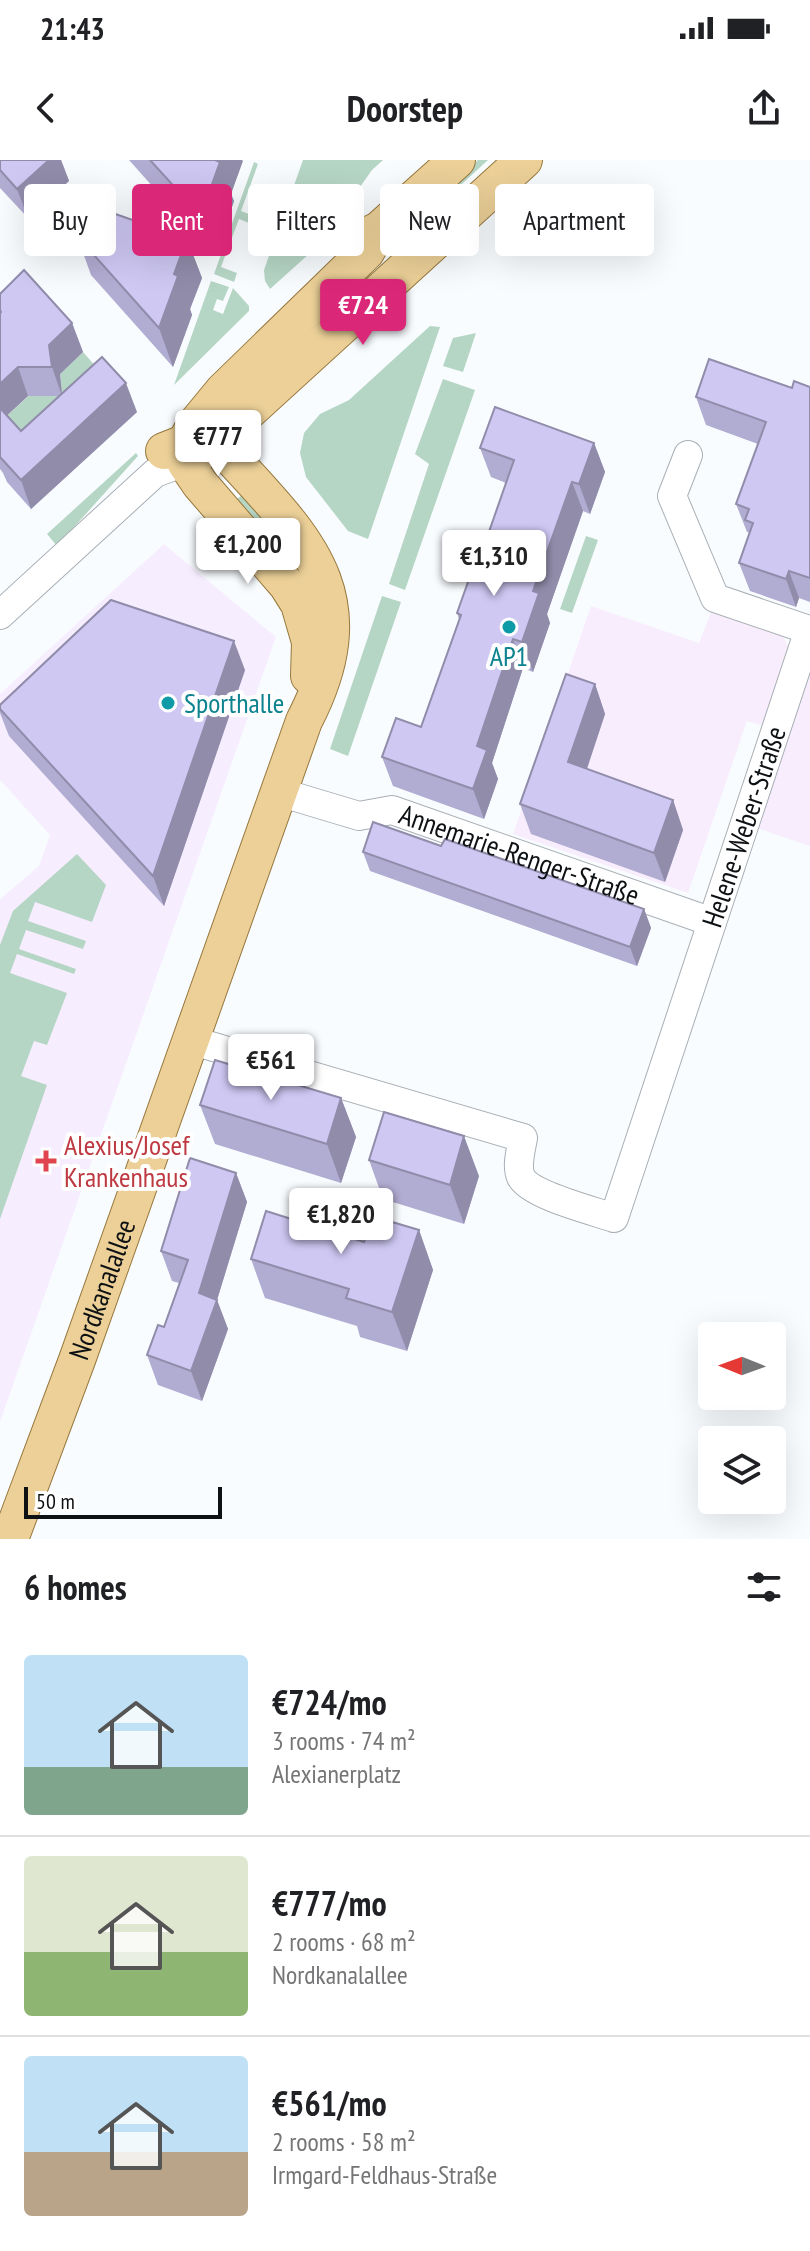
<!DOCTYPE html>
<meta charset="utf-8">
<style>
:root{--surface:#fff;--page:#f2f2f2;--text:#202124;--muted:#757577;--line:#e0e0e0;--accent:#db2777}
body{margin:0;font-family:"PT Sans Narrow",sans-serif;background:var(--page);color:var(--text);height:100vh;display:flex;flex-direction:column;font-size:30px;white-space:nowrap}
*{box-sizing:border-box;margin:0}
p{font-size:26px;color:var(--muted)}
.icon{flex:none;width:44px;height:44px;fill:none;stroke:currentColor;stroke-width:2;stroke-linecap:round;stroke-linejoin:round}
.map{position:relative;height:1379px;overflow:hidden}
.panel{display:flex;flex-direction:column;background:var(--surface);flex:1}
.panel>*{flex:none}
.banner{position:absolute;left:24px;top:24px;width:762px;height:72px;display:flex;gap:16px}
.needle{width:52px;rotate:271deg}
.tools{position:absolute;left:698px;top:1162px;display:grid;gap:16px}
.tools a{display:grid;place-items:center;width:88px;height:88px;border-radius:8px;background:var(--surface);box-shadow:0 8px 32px #0002;font-size:40px}
.scale{position:absolute;left:24px;bottom:20px;width:198px;box-sizing:border-box;padding-left:8px;border:4px solid #0e1113;border-top:0;font-size:22px;line-height:28px;white-space:nowrap;color:#0e1113;-webkit-text-stroke:6px #fff;paint-order:stroke}
.price{position:absolute;translate:-50% -68px;padding:0 18px;border-radius:8px;background:#fff;color:#222;font-size:26px;line-height:52px;filter:drop-shadow(0 2px 4px #0008)}
.price::after{content:'';position:absolute;left:50%;top:48px;width:24px;height:18px;margin-left:-12px;background:inherit;clip-path:polygon(0 0,100% 0,50% 100%)}
.price.on{background:var(--accent);color:#fff}
ul{padding:0;list-style:none}
li{display:flex;align-items:center;gap:24px;height:200px;padding:0 24px}
li+li{border-top:2px solid var(--line)}
li span{display:grid;place-items:center;flex:none;width:224px;height:160px;border-radius:8px;color:#555}
li>.icon{margin-inline-start:auto}
span .icon{width:96px;height:96px;fill:#fffc;stroke-width:1}
li b{font-size:34px}
h2{display:flex;justify-content:space-between;align-items:center;height:96px;padding:0 24px;font-size:34px}
.pill{padding:0 28px;border-radius:8px;background:var(--surface);box-shadow:0 8px 32px #0002;font-size:28px;line-height:72px}
.pill.on{background:var(--accent);color:#fff}
.status{display:flex;justify-content:space-between;align-items:center;height:56px;padding:0 40px;background:var(--surface);direction:ltr}
.status svg{height:22px;fill:currentColor}
header{display:flex;justify-content:space-between;align-items:center;height:104px;padding:0 24px;background:var(--surface);font-size:36px;font-weight:700}
.map>svg:first-child{display:block}
.education{fill:#f8edfd}
.medical{fill:#f6edfe}
.green{fill:#b6d6c5}
.lines{fill:none;stroke-linecap:round;stroke-linejoin:round}
.minor-casing{stroke:#a8afb5;stroke-width:30}
.major-casing{stroke:#96783d;stroke-width:38}
.minor{stroke:#fff;stroke-width:28}
.major{stroke:#ecd098;stroke-width:36}
.wall{fill:#b1acd1;fill-rule:evenodd}
.shaded-wall{fill:#908caa}
.building{fill:#cec8f3;stroke:#908caa;stroke-width:2}
.culture-dot{fill:#0f9aa8;stroke:#fff;stroke-width:3}
.health-dot{fill:#e0444e;stroke:#fff;stroke-width:3}
.labels{text-anchor:middle;stroke-width:8;stroke-linejoin:round;paint-order:stroke}
.culture-label{font-size:28px;fill:#0d838f;stroke:#fff}
.street-label{font-size:28px;fill:#0e1113;stroke:#fff}
.health-label{font-size:28px;fill:#be3a42;stroke:#fff;text-anchor:start}
</style>
<div class="status"><b>21:43</b><svg viewBox="0 0 49 12"><path d="M0 12V9h3v3zM5 12V6h3v6zM10 12V3h3v9zM15 12V0h3v12zM26 1h20v11H26zM47 4h2v5h-2z"/></svg></div>
<header><svg class="icon" aria-label="back" viewBox="0 0 24 24"><path d="M15 5l-7 7 7 7"/></svg>Doorstep<svg class="icon" aria-label="share" viewBox="0 0 24 24"><path d="M12 15V3M7 8l5-5 5 5M5 13v7h14v-7"/></svg></header>
<div class="map">
<svg width="810" height="1379" viewBox="0 0 810 1379">
<rect width="100%" height="100%" fill="#f9fcff"/>
<g class="education">
<path d="M591,446L699,483L712,449L781,472L789,488L764,566L747,561L688,733L513,674Z"/>
<path d="M810,499V686L757,668Z"/>
</g>
<path class="medical" d="M164,384L276,477L0,1262V739L39,706L50,675L0,620V534Z"/>
<g class="green">
<path d="M303,0H383L372,10L319,85L270,129L265,121L264,110Z"/>
<path d="M478,0H488L254,215L373,96Z"/>
<path d="M254,2L258,4L241,51L257,57L254,65L239,59L221,107L237,113L234,122L214,114Z"/>
<path d="M211,121L229,127L223,141L217,139L213,150L223,154L233,128L249,146V151L174,225Z"/>
<path d="M430,166L440,167L368,379L348,371L306,317L300,293L304,273L320,254L349,240Z"/>
<path d="M476,173L463,212L443,206L453,178Z"/>
<path d="M83,192L113,226L32,300L0,262L34,231L61,221L60,214Z"/>
<path d="M443,219L475,230L405,430L389,424L429,304L415,294Z"/>
<path d="M136,293L138,296L57,386L47,374Z"/>
<path d="M242,335L281,377L312,430L231,344Z"/>
<path d="M586,376L598,380L572,453L560,449Z"/>
<path d="M382,436L401,442L348,596L330,589Z"/>
<path d="M77,694L106,725L92,762L35,742L28,761L86,781L83,789L26,770L19,789L76,809L74,814L17,794L10,813L67,833L47,885L34,881L21,916L47,925L0,1059V785L13,751Z"/>
<path d="M305,1044L370,1064L358,1102L293,1081Z"/>
</g>
<g class="lines">
<defs>
<g id="minor">
<path d="M0,455L155,313L185,302"/>
<path id="s1" d="M279,632L359,656L392,650L712,762"/>
<path id="s2" d="M190,880L523,978C521,990 516,1006 521,1017C530,1035 594,1051 614,1058L809,470L715,438L672,336L688,295"/>
</g>
<g id="major">
<path d="M359,79L379,70L457,0"/>
<path d="M197,295L216,281L524,0"/>
<path d="M309,516L310,482L299,444L287,425L200,324L185,302L184,292L186,281L195,265L223,231L366,92L379,70"/>
<path id="s3" d="M10,1379L77,1200L304,561C372,430 301,375 216,281L197,278L164,291"/>
</g>
</defs>
<use href="#minor" class="minor-casing"/>
<use href="#major" class="major-casing"/>
<use href="#minor" class="minor"/>
<use href="#major" class="major"/>
</g>
<g class="wall">
<path d="M0,0H61L69,21L28,58L0,28Z"/>
<path d="M129,0H242L231,34L234,41L218,88L203,83Z"/>
<path d="M77,76L187,79L202,118L190,149L192,155L173,207L91,115Z"/>
<path d="M0,134L72,163L83,192L60,214L62,234L137,252L31,349L7,322L3,313L0,309ZM28,236H60L21,271L7,255Z"/>
<path d="M810,227V442L799,438L796,447L750,431L739,403L750,373L747,372L736,344L758,284L706,265L696,237Z"/>
<path d="M594,283L605,312L590,354L583,351L547,454L550,463L533,512L523,508L492,603L498,619L484,659L393,626L382,597L421,567L459,459L457,453L476,409L506,323L491,317L480,288Z"/>
<path d="M245,510L164,746L9,576L0,553V545Z"/>
<path d="M595,524L605,554L587,609L673,640L683,670L665,722L531,674L520,644Z"/>
<path d="M363,692L644,749L651,768L637,806L370,711Z"/>
<path d="M341,938L356,977L341,1023L215,984L200,945Z"/>
<path d="M369,1000L479,1016L464,1064L383,1039Z"/>
<path d="M236,1013L247,1042L217,1140L228,1169L202,1241L158,1225L147,1195L164,1167L179,1123L172,1121L161,1091Z"/>
<path d="M419,1070L433,1110L407,1191L360,1177L357,1166L265,1138L251,1099L364,1082Z"/>
</g>
<g class="shaded-wall">
<path d="M49,0H61L69,21L28,58L17,29Z"/>
<path d="M215,0H242L243,1L231,34L234,41L218,88L203,49Z"/>
<path d="M187,79L202,118L190,149L192,155L173,207L159,168L174,114Z"/>
<path d="M72,163L83,192L60,214L62,236L52,207L49,185Z"/>
<path d="M18,207L28,236L0,262V224Z"/>
<path d="M126,223L137,252L31,349L21,320Z"/>
<path d="M594,283L605,312L590,354L579,324Z"/>
<path d="M572,322L583,351L547,454L550,463L533,512L522,482L533,431Z"/>
<path d="M789,411L799,438L796,447L786,419Z"/>
<path d="M513,479L523,508L492,603L498,619L484,659L473,629L477,586Z"/>
<path d="M234,481L245,510L164,746L153,716Z"/>
<path d="M595,524L605,554L579,632L568,602Z"/>
<path d="M673,640L683,670L665,722L654,693Z"/>
<path d="M644,749L651,768L637,806L630,787Z"/>
<path d="M341,938L356,977L341,1023L327,984Z"/>
<path d="M464,976L479,1016L464,1064L450,1025Z"/>
<path d="M236,1013L247,1042L217,1140L228,1169L202,1241L191,1211L199,1133Z"/>
<path d="M419,1070L433,1110L407,1191L392,1152Z"/>
</g>
<g class="building">
<path d="M0,0H49L17,29L0,10Z"/>
<path d="M150,0H215L220,2L203,49L189,43Z"/>
<path d="M104,50L187,79L174,114L178,116L159,168L77,76Z"/>
<path d="M24,110L72,163L49,185L52,207H18L0,224V153L1,152L0,150V134Z"/>
<path d="M102,197L126,223L21,320L0,297V248L21,271Z"/>
<path d="M709,199L792,228L794,221L810,227V418L789,411L786,419L739,403L753,363L745,360L749,349L736,344L766,262L696,237Z"/>
<path d="M495,247L594,283L579,324L572,322L533,431L539,433L522,482L513,479L477,586L487,590L473,629L382,597L396,558L421,567L461,455L457,453L473,408L476,409L514,300L480,288Z"/>
<path d="M111,440L234,481L153,716L0,549V545Z"/>
<path d="M566,514L595,524L568,602L673,640L654,693L520,644Z"/>
<path d="M373,662L441,686L445,679L644,749L630,787L363,692Z"/>
<path d="M215,900L341,938L327,984L200,945Z"/>
<path d="M384,952L464,976L450,1025L369,1000Z"/>
<path d="M190,998L236,1013L199,1133L217,1140L191,1211L147,1195L158,1165L164,1167L188,1100L161,1091Z"/>
<path d="M266,1051L364,1082L372,1056L419,1070L392,1152L346,1138L349,1129L251,1099Z"/>
</g>
<g class="culture-dot">
<circle cx="509" cy="467" r="8"/>
<circle cx="168" cy="543" r="8"/>
</g>
<path class="health-dot" d="M42 989h8v8h8v8h-8v8h-8v-8h-8v-8h8z"/>
<g class="labels">
<g class="culture-label">
<text x="509" y="506">AP1</text>
<text x="184" y="553" text-anchor="start">Sporthalle</text>
</g>
<g class="street-label">
<text dy="10" stroke="none"><textPath href="#s2" startOffset="902">Helene-Weber-Straße</textPath></text>
<text dy="10" stroke="none"><textPath href="#s1" startOffset="252">Annemarie-Renger-Straße</textPath></text>
<text dy="10" stroke="none"><textPath href="#s3" startOffset="266">Nordkanalallee</textPath></text>
</g>
<g class="health-label">
<text x="64" y="995">Alexius/Josef<tspan x="64" dy="32">Krankenhaus</tspan></text>
</g>
</g>
</svg>
<div class="tools">
<a><svg class="needle" viewBox="-14 -14 28 28"><path d="M0-13l5 13h-10z" fill="#e53935"/><path d="M0 13l5-13h-10z" fill="#757577"/></svg></a>
<a><svg class="icon" aria-label="layers" viewBox="0 0 24 24"><path d="M12 4l9 5-9 5-9-5zM3 14l9 5 9-5"/></svg></a>
</div>
<div class="scale">50 m</div>
<b class="price on" style="left:363px;top:187px">€724</b>
<b class="price" style="left:218px;top:318px">€777</b>
<b class="price" style="left:248px;top:426px">€1,200</b>
<b class="price" style="left:494px;top:438px">€1,310</b>
<b class="price" style="left:271px;top:942px">€561</b>
<b class="price" style="left:341px;top:1096px">€1,820</b>
<div class="banner">
<a class="pill">Buy</a>
<a class="pill on">Rent</a>
<a class="pill">Filters</a>
<a class="pill">New</a>
<a class="pill">Apartment</a>
</div>
</div>
<section class="panel">
<h2>6 homes<svg class="icon" aria-label="filters" viewBox="0 0 24 24"><path d="M4 7h16M4 17h16"/><circle cx="9" cy="7" r="2"/><circle cx="15" cy="17" r="2"/></svg></h2>
<ul>
<li><span style="background:linear-gradient(#bfe0f5 70%,#7fa58c 0)"><svg class="icon" aria-label="home" viewBox="0 0 24 24"><path d="M3 11l9-7 9 7M6 9v11h12V9"/></svg></span><div><b>€724/mo</b><p>3 rooms · 74 m²</p><p>Alexianerplatz</p></div></li>
<li><span style="background:linear-gradient(#dfe7d0 60%,#8fb573 0)"><svg class="icon" aria-label="home" viewBox="0 0 24 24"><path d="M3 11l9-7 9 7M6 9v11h12V9"/></svg></span><div><b>€777/mo</b><p>2 rooms · 68 m²</p><p>Nordkanalallee</p></div></li>
<li><span style="background:linear-gradient(#bfe0f5 60%,#b9a48a 0)"><svg class="icon" aria-label="home" viewBox="0 0 24 24"><path d="M3 11l9-7 9 7M6 9v11h12V9"/></svg></span><div><b>€561/mo</b><p>2 rooms · 58 m²</p><p>Irmgard-Feldhaus-Straße</p></div></li>
</ul>
</section>
